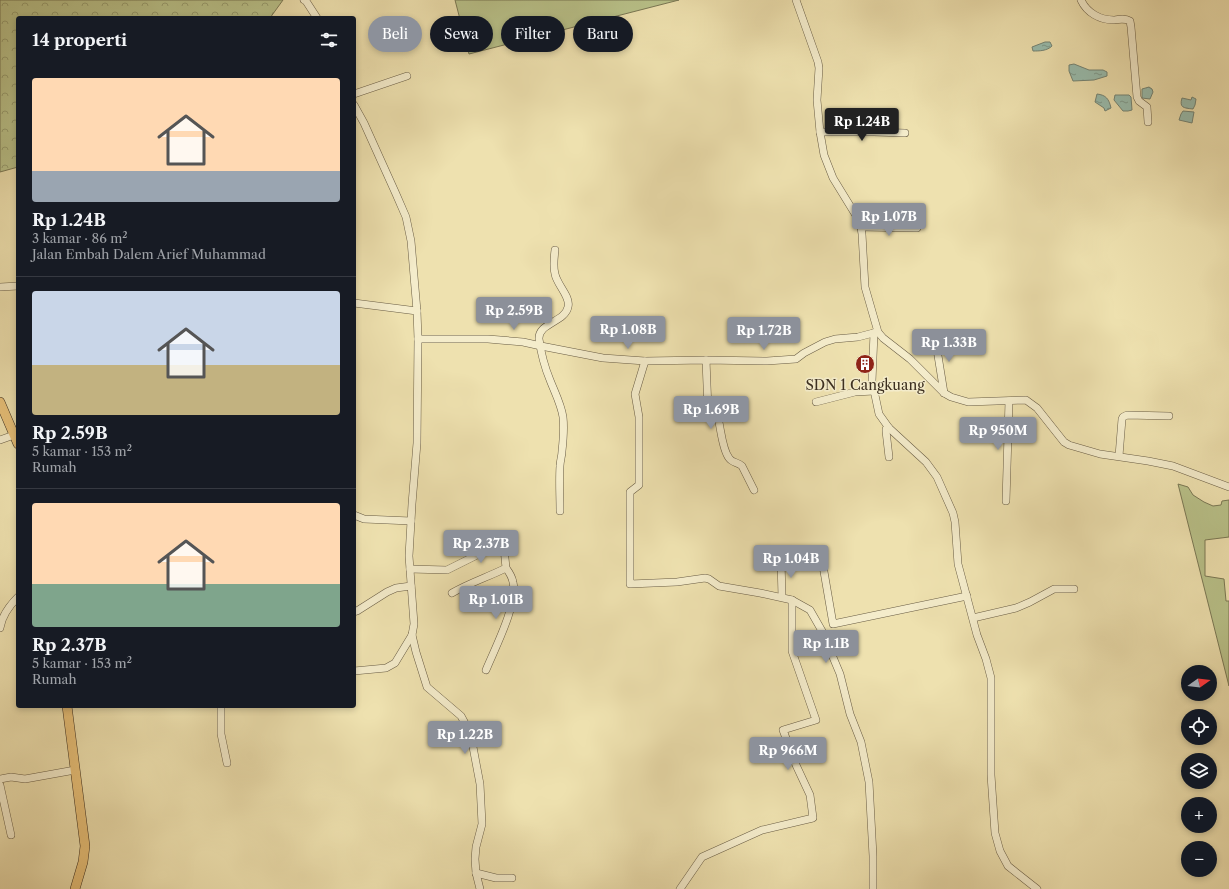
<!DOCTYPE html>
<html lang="id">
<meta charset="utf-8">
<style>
:root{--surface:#171b24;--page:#20242c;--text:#f1f3f6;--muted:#9ea1a6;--line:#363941;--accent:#8c9099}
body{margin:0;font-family:"Libre Caslon Text",serif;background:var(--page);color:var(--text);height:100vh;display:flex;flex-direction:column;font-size:15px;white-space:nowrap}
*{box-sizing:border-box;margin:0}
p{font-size:13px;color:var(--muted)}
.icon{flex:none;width:22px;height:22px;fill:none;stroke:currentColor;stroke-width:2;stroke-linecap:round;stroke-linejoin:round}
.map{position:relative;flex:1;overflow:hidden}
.panel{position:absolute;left:16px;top:16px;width:340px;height:692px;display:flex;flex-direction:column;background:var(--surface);border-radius:4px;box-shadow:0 2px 6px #0003}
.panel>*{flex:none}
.hud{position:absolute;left:368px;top:16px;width:380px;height:36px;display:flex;gap:8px}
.needle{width:26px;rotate:76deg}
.buttons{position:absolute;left:1181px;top:665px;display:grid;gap:8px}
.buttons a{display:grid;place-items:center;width:36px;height:36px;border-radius:50%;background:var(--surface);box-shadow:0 2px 6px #0003;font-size:20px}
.price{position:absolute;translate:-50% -34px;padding:0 9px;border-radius:4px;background:var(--accent);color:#fff;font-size:13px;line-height:26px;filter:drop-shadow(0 1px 2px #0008)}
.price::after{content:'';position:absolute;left:50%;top:24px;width:12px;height:9px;margin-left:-6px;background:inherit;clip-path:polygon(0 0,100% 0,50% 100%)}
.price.selected{background:#222;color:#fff}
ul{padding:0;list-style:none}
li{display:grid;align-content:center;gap:8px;height:212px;padding:0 16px}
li+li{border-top:1px solid var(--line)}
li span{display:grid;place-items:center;height:124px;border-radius:4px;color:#555}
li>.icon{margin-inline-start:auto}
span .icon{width:72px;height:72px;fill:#fffc;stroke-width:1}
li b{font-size:17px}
h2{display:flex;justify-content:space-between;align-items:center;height:48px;padding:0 16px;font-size:17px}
.chip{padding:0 14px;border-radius:18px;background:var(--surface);box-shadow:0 2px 6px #0003;font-size:14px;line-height:36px}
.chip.selected{background:var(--accent);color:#fff}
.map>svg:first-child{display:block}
.green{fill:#b9c28a;stroke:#7a7855}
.forest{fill:url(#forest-crowns);stroke:#7a7855}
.water{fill:url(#water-ripples);stroke:#748475}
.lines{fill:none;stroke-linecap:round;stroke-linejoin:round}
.minor-casing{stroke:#685c44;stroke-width:8}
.major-casing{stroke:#3c2f20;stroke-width:10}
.minor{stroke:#f4eccb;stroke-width:7}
.major{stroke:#e7c078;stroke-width:9}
.labels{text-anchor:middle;stroke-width:3;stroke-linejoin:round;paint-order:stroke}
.poi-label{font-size:14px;fill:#3c2f20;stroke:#f4eccb}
</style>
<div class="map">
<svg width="1229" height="889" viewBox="0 0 1229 889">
<defs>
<pattern id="forest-crowns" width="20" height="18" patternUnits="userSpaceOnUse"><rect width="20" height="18" fill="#b9c28a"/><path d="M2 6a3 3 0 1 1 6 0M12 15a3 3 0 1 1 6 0" fill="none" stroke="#989e70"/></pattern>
<pattern id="water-ripples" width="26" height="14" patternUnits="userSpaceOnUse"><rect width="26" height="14" fill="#99bdae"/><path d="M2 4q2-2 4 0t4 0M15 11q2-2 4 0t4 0" fill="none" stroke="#7e9a8d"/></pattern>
</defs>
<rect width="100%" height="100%" fill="#eee1af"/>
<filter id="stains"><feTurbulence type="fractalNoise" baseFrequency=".005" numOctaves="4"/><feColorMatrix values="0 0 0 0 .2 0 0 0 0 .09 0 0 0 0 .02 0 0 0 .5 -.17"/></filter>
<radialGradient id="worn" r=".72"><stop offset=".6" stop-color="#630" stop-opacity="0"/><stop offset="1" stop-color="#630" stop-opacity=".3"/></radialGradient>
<g class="green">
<path d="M455,0H679L469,54Z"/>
<path d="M1178,484L1188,487L1193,495L1204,502L1213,506L1221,505L1222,501L1229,500V537L1205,540V576L1224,579L1226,601H1229V686Z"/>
</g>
<path class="forest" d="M0,0H283L270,18H18V167L0,172Z"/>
<g class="water">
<path d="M1045,42H1050L1052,46C1047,51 1039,51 1033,51L1032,47Z"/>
<path d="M1074,64L1089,70H1103L1107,72V76L1094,80L1073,81L1069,71V65Z"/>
<path d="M1149,87L1152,89L1153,92L1150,99L1142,98V89Z"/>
<path d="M1097,94C1106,95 1109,99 1111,108L1105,111L1104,108L1095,102Z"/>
<path d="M1115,95H1129L1131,97L1132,110L1128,111H1123L1114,100Z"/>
<path d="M1192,97L1196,99L1195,105L1193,109C1184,108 1179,108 1182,98L1191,100Z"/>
<path d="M1183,111L1194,112L1192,123L1179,120L1181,114Z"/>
</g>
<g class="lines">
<defs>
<g id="minor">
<path d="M304,0L306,1L317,18"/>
<path d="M796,0L818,62L819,68L817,100L820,132L824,155L833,178L860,222L862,234L865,287L878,332L883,338L910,359L944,393L951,397L968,402L1026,400L1037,408L1064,442L1069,445L1100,454L1148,461L1173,466L1229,487"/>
<path d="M1081,0C1087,13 1100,20 1114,20C1120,19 1125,18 1130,21L1131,27L1137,97L1139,101L1147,107L1148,122"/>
<path d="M354,94L407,76"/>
<path d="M354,105L364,123L396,194L406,217L411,241L417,311L418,339L417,443L412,504L409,556L414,624L412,635L395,663L386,668L354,671"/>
<path d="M820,132H874L905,133"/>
<path d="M861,227L917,228"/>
<path d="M555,250C554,258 553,267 555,274C557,285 571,297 568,307C565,322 538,323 539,339C541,353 545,368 550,380C555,393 561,404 563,417C564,426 563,442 562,451C562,456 560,461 560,466C559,481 560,496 560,511"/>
<path d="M0,287L18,286"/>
<path d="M354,303L417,311"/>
<path d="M874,333L872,381L879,414L889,428L926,462L937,477L953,513L955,522L958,564L977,635L986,659L991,678V775L995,833L1000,851L1008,866L1037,889"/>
<path d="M935,337L944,393"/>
<path d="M418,339H488L523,342L541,346L603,358L645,361L706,360L767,361L796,359L804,353L825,342L835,339L858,337L877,332"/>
<path d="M706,360L708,410L711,415L718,418C721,429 722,449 729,458C732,463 738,462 742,466L754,490"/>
<path d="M645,361L635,394L639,417V485L630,492V584L677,582L705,578L709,579L719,586L760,593L792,600L810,610L822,631L840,674L850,714L861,742L869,782L873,856V889"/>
<path d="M816,402L855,392L874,391"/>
<path d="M889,428L886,429V431L889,457"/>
<path d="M0,440L14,435"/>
<path d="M1119,456L1122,419L1123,417L1127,415L1169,416"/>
<path d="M1006,501L1009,401"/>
<path d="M354,515L364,519L411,521"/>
<path d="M781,560L782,597"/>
<path d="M822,560L833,624L967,596"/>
<path d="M410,569L447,570L497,545L502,546L504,548L506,568C488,577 469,583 452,593"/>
<path d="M354,612L357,611L387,592L396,588L411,586"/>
<path d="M973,618L1016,608L1030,602L1054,589H1074"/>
<path d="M0,628C2,615 9,606 18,597"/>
<path d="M412,635L416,652L427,687L461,716L468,729L473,747L480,784L482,824L476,847L475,859L476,873L480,889"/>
<path d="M486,670C495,648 518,604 513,582C512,577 509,572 506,568"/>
<path d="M221,706V734L227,763"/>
<path d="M0,779L11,777L25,779L75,770"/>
<path d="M0,785L11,835"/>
<path d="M476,873L496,878H512"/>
<path d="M680,889L702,857L762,830L813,818L810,795L796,765L783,730L816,720L792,651V600"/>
</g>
<g id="major">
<path d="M0,402L18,444"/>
<path d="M67,706L85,846L83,862L75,889"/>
</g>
</defs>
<use href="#minor" class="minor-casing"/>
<use href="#major" class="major-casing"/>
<use href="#minor" class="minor"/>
<use href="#major" class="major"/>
</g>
<defs>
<symbol id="building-disc" viewBox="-11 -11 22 22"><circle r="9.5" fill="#8f2418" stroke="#f4eccb"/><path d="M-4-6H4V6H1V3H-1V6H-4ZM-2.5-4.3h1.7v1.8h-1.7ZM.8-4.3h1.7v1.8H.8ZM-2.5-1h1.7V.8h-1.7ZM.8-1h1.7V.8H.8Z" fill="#fff"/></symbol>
</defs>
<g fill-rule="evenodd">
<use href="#building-disc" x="854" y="353" width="22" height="22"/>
</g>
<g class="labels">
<g class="poi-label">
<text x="865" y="390">SDN 1 Cangkuang</text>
</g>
</g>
<rect width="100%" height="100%" filter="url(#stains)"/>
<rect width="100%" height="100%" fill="url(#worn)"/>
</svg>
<div class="buttons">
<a><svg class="needle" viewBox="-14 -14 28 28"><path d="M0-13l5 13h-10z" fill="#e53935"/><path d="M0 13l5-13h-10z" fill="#9ea1a6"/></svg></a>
<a><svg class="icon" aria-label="locate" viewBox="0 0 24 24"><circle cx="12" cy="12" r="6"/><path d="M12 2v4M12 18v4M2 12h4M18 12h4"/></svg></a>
<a><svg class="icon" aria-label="layers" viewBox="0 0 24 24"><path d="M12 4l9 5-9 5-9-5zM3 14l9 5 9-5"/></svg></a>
<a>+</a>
<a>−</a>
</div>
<b class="price selected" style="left:862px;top:142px">Rp 1.24B</b>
<b class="price" style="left:889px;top:237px">Rp 1.07B</b>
<b class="price" style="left:514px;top:331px">Rp 2.59B</b>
<b class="price" style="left:628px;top:350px">Rp 1.08B</b>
<b class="price" style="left:764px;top:351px">Rp 1.72B</b>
<b class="price" style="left:949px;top:363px">Rp 1.33B</b>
<b class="price" style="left:711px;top:430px">Rp 1.69B</b>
<b class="price" style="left:998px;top:451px">Rp 950M</b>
<b class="price" style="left:481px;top:564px">Rp 2.37B</b>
<b class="price" style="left:791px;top:579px">Rp 1.04B</b>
<b class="price" style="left:496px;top:620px">Rp 1.01B</b>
<b class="price" style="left:826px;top:664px">Rp 1.1B</b>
<b class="price" style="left:465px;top:755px">Rp 1.22B</b>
<b class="price" style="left:788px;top:771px">Rp 966M</b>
<div class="hud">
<a class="chip selected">Beli</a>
<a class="chip">Sewa</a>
<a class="chip">Filter</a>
<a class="chip">Baru</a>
</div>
<section class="panel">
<h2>14 properti<svg class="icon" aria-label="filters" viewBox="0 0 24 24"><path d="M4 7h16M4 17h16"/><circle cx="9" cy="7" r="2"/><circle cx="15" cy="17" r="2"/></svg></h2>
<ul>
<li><span style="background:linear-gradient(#ffd9b3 75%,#9aa5b1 0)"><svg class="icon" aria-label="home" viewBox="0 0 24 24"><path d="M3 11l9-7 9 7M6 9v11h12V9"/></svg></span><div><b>Rp 1.24B</b><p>3 kamar · 86 m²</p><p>Jalan Embah Dalem Arief Muhammad</p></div></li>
<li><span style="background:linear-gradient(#c9d6e8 60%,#c2b280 0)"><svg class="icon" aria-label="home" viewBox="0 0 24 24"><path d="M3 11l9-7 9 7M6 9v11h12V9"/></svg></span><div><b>Rp 2.59B</b><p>5 kamar · 153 m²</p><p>Rumah</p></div></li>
<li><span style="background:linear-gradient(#ffd9b3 65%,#7fa58c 0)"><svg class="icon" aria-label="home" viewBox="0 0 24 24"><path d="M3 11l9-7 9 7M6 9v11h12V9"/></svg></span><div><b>Rp 2.37B</b><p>5 kamar · 153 m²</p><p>Rumah</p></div></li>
</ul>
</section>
</div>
